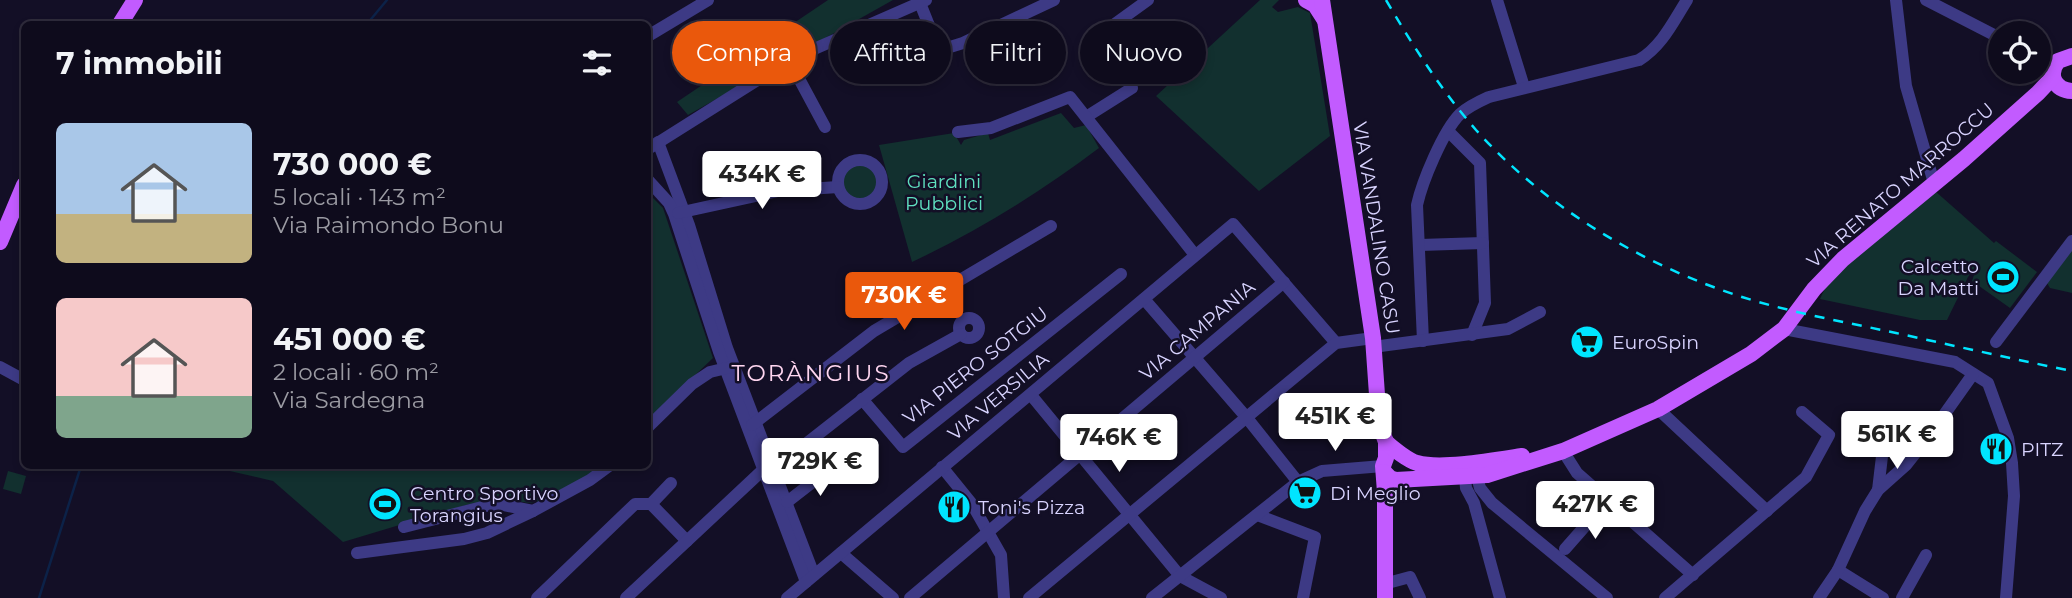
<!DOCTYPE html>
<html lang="it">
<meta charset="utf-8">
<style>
:root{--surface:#0e0b1c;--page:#1c1929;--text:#f1f3f6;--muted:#9b9ba3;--line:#2e2b3b;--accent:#ea580c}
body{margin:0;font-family:Montserrat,sans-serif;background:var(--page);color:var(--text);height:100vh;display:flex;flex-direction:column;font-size:26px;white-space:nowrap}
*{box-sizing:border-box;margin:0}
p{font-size:23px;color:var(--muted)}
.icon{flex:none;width:38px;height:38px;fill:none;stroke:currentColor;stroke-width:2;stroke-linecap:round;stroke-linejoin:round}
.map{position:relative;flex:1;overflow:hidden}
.details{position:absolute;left:21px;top:21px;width:630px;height:448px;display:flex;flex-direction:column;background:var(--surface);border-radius:10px;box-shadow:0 4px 10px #0003,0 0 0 2px var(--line)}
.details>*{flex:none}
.top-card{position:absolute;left:672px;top:21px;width:665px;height:63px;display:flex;gap:14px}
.fabs{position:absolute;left:1988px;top:21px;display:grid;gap:14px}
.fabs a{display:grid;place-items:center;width:63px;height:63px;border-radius:50%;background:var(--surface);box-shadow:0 4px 10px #0003,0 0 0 2px var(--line);font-size:35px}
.price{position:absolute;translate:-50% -60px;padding:0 16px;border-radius:7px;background:#fff;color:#222;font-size:23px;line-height:46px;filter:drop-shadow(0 2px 4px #0008)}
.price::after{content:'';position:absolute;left:50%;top:42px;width:21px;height:16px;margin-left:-10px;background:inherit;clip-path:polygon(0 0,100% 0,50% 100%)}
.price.selected{background:var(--accent);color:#fff}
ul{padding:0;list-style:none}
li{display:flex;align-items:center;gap:21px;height:175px;padding:0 35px}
li span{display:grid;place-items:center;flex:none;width:196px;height:140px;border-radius:10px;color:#555}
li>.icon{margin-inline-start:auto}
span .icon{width:84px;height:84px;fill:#fffc;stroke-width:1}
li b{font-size:30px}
h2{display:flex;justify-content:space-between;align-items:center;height:84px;padding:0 35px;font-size:30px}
.pill{padding:0 24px;border-radius:32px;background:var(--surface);box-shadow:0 4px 10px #0003,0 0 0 2px var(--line);font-size:24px;line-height:63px}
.pill.selected{background:var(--accent);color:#fff}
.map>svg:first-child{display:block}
.green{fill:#12302f}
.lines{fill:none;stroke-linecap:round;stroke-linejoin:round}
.stream{stroke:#0c2248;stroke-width:2.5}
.minor{stroke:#3d3a85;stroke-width:12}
.major{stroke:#c25bff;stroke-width:16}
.rail{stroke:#00e5ff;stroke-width:2.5;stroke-dasharray:10 9;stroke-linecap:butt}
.labels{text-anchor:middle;stroke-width:5;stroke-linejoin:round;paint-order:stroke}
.park-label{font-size:19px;fill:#5fe0c0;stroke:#130f26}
.street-label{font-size:19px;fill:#d9d4ff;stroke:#130f26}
.poi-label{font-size:19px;fill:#d9d4ff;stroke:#130f26;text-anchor:start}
.quarter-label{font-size:23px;letter-spacing:2px;fill:#ffd6f0;stroke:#130f26}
</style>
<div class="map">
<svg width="2072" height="598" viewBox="0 0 2072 598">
<rect width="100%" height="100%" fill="#130f26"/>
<g class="green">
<path d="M828,0H893L688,115L677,102Z"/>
<path d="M1260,0H1279L1272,7L1278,12L1298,7L1310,13L1330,136L1259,191L1156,96Z"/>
<path d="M1061,113L1074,128L1086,125L1099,148C1039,193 980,230 912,262L879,145L954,133L961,145L964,140L988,133L990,140Z"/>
<circle cx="860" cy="182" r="17"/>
<path d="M1935,191L1994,243L1996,241L2037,272L2010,308L1972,281L1977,266L1968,277L1947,320H1920L1820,299L1830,277Z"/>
<path d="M648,193L663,208L713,358L648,420Z"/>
<path d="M2072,250V293L2050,288L2047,283Z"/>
<path d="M208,466H600L582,480L541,501L529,503L500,498L466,505L343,542L273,481Z"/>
<path d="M8,471L26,476L21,494L3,489Z"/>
</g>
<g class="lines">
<g class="stream">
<path d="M367,24L387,0"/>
<path d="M39,598L81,466"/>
</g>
<g class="minor">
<path d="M1497,0L1524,87"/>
<path d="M1896,0L1906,86L1934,183"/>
<path d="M1926,0L2000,38"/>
<path d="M920,3L936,43L950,47L963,43L1054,0"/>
<path d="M648,36L708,0"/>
<path d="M2039,58L2054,65"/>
<path d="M789,60L825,127"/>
<path d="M1086,117L1132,88L1105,31L1148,0"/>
<path d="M1448,131L1480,163L1485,303L1472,335"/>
<path d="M958,132L991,128L1070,97L1195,255"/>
<path d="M658,142L689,225L727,348L814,575"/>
<path d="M648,149L789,60L926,0"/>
<circle cx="860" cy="182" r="22"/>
<path d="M648,180L669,203L674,214L719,352L806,582"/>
<path d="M678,213L778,191L838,187"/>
<path d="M1420,245L1483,243"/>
<path d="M1144,299L1247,418L1298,482"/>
<circle cx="969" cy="328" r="10"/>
<path d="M1784,329L1955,362L1988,383L2008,438L2012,463L2014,496L2006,598"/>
<path d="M1423,341L1417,205C1422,182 1443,131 1460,114C1469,106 1478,102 1489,97L1639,60C1662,46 1673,22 1687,0"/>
<path d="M1996,342L2072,241"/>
<path d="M1373,347L1508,329L1540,312"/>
<path d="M0,367L24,380"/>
<path d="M1031,395L1180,576L1221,598"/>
<path d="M862,399L903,447L1121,274"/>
<path d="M1658,409L1767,511"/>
<path d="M752,425L874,331L1051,226"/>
<path d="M648,427L692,384L710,372L731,367"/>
<path d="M1563,451L1577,473L1693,575"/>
<path d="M942,467L972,504L1001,555L1004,598"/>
<path d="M1464,467L1466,488L1474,503L1500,598"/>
<path d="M1475,469L1480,488L1492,503L1607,598"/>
<path d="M770,472L909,363L961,334"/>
<path d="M1878,490L1883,448"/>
<path d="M787,502L832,467"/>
<path d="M651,504L671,483"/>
<path d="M1257,515L1315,537L1303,598"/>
<path d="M404,527L486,506L499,504L533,511L590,480L609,466"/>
<path d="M1565,549L1608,500"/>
<path d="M357,553L464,539L487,533L533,511"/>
<path d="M841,553L893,598"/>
<path d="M1838,570L1883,598"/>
<path d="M1384,584L1410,577L1420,598"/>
<path d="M537,598L635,504H651L687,541"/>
<path d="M626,598L765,468"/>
<path d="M787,598L1233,224L1336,343"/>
<path d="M910,598L1284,282"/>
<path d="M1029,598L1336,343L1373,338"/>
<path d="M1152,598L1298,482L1322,471L1383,466"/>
<path d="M1665,598L1806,477L1829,435L1802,412"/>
<path d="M1819,598L1838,570L1865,511L1878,490L1906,465L1929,436L1973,374"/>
<path d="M1902,598L1926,555"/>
</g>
<g class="major">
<path d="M1306,0L1315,5L1324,19"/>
<path d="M1322,0L1373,338L1379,423L1386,442V458L1383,466L1385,492V598"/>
<path d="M120,24L135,0"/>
<path d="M2072,56L2058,61C2047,75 2055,90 2072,91"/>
<path d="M0,242L24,185"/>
<path d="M1386,442C1392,448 1409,461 1417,463C1441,470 1496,460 1522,456"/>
<path d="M1384,472L1390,478L1396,480L1487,475L1563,451L1658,409L1751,354L1784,329L1814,289L1843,259L1964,159L2038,93L2053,77"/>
</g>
<path class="rail" d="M1386,0C1413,46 1441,90 1476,130C1546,208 1643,265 1742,297C1793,313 1845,322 1896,333C1955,346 2013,359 2072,371"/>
</g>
<defs>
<symbol id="stadium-disc" viewBox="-11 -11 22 22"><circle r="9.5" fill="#00e5ff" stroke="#130f26"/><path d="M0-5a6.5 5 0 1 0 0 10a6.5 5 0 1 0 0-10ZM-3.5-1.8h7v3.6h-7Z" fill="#111"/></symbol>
<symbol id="supermarket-disc" viewBox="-11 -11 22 22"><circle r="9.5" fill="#00e5ff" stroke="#130f26"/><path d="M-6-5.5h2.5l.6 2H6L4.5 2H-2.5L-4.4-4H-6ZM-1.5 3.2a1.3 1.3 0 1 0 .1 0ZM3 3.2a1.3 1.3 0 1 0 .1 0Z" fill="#111"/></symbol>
<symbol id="restaurant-disc" viewBox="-11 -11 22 22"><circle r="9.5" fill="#00e5ff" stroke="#130f26"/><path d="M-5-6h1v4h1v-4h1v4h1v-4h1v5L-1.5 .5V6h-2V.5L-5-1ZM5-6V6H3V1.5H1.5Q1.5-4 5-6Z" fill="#111"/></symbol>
</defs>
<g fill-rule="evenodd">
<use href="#stadium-disc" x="1984" y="258" width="38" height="38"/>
<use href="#supermarket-disc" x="1568" y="323" width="38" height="38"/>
<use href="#restaurant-disc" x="1977" y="430" width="38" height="38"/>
<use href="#supermarket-disc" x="1286" y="474" width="38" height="38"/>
<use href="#stadium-disc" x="366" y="485" width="38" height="38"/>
<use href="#restaurant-disc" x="935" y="488" width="38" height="38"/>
</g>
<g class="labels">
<g class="park-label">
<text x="944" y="188">Giardini<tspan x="944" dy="22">Pubblici</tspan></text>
</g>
<g class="street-label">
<text transform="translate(1900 185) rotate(-41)" y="7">VIA RENATO MARROCCU</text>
<text transform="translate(1377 228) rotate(81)" y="7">VIA VANDALINO CASU</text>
<text transform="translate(1197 330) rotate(-40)" y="7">VIA CAMPANIA</text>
<text transform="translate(975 365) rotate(-38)" y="7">VIA PIERO SOTGIU</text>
<text transform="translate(998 396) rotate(-40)" y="7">VIA VERSILIA</text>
</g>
<g class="poi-label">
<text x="1979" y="273" text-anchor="end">Calcetto<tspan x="1979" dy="22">Da Matti</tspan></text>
<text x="1612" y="349">EuroSpin</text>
<text x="2021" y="456">PITZ</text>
<text x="410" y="500">Centro Sportivo<tspan x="410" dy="22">Torangius</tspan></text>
<text x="1330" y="500">Di Meglio</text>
<text x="978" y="514">Toni's Pizza</text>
</g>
<g class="quarter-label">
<text x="811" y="381">TORÀNGIUS</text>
</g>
</g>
</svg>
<div class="fabs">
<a><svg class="icon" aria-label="locate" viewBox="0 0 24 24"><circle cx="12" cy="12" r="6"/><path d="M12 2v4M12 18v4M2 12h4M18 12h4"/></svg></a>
</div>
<b class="price" style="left:762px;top:211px">434K €</b>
<b class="price selected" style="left:904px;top:332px">730K €</b>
<b class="price" style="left:1335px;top:453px">451K €</b>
<b class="price" style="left:1897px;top:471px">561K €</b>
<b class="price" style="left:1119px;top:474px">746K €</b>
<b class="price" style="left:820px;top:498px">729K €</b>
<b class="price" style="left:1595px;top:541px">427K €</b>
<div class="top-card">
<a class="pill selected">Compra</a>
<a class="pill">Affitta</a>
<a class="pill">Filtri</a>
<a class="pill">Nuovo</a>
</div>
<section class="details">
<h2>7 immobili<svg class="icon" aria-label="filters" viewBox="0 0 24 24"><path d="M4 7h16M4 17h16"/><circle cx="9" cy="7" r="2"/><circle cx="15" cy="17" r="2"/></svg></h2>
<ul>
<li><span style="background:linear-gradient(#a9c7e8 65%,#c2b280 0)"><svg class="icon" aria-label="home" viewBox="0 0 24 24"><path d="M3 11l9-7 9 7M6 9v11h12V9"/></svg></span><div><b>730 000 €</b><p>5 locali · 143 m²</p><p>Via Raimondo Bonu</p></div></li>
<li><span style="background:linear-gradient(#f6c9c9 70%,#7fa58c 0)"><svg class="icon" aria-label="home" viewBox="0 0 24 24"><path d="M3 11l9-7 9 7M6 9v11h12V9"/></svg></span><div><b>451 000 €</b><p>2 locali · 60 m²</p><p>Via Sardegna</p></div></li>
</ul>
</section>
</div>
